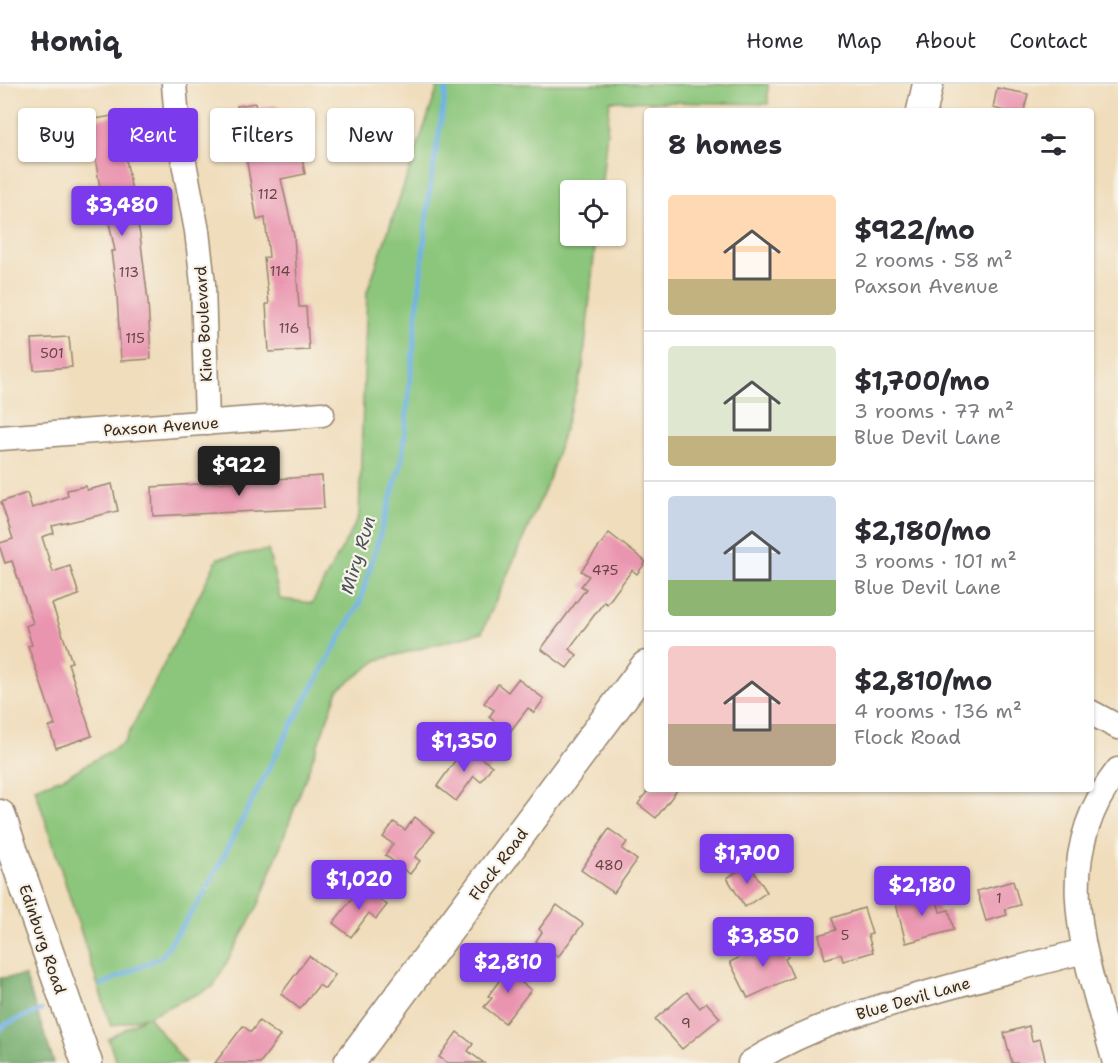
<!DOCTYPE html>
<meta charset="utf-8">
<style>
:root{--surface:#fff;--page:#f7f7f7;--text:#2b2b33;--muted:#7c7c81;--line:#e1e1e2;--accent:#7c3aed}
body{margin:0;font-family:"Shantell Sans",sans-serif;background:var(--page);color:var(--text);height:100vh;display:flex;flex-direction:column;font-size:22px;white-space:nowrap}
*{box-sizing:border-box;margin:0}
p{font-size:20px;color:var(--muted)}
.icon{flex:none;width:33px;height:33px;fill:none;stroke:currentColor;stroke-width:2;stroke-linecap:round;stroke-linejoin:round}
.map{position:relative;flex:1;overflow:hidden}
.drawer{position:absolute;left:644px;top:24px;width:450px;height:684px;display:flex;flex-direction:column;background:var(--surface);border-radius:6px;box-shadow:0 2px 4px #0004}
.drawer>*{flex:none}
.hud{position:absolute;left:18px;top:24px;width:536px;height:54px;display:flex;gap:12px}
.controls{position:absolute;left:560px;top:96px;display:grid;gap:12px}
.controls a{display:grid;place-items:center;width:66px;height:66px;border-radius:6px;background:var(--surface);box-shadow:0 2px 4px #0004;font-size:30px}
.price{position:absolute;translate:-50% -51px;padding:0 14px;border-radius:6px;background:var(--accent);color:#fff;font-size:20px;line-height:39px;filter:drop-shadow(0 2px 3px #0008)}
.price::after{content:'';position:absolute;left:50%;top:36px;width:18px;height:14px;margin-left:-9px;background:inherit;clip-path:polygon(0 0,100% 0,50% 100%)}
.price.current{background:#222;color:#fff}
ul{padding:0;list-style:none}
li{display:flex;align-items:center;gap:18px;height:150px;padding:0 24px}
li+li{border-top:2px solid var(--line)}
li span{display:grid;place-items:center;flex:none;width:168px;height:120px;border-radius:6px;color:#555}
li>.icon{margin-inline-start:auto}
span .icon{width:72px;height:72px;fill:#fffc;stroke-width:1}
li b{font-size:26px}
h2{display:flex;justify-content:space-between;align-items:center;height:72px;padding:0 24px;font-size:26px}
.pill{padding:0 21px;border-radius:6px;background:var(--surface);box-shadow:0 2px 4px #0004;font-size:21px;line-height:54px}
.pill.current{background:var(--accent);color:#fff}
header{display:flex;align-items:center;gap:36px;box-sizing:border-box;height:84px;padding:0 30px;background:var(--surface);border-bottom:2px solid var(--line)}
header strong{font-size:28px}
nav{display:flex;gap:33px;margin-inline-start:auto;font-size:21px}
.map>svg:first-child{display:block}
.green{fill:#8cc67b;stroke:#64784c;stroke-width:1.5}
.forest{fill:#71ab6b;stroke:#566a44;stroke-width:1.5}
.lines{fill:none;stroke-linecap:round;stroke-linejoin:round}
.stream{stroke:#71b2e6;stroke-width:5}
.building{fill:#ea95b0}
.minor-casing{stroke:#96846d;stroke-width:27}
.major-casing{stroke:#96846d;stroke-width:33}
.minor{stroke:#fff;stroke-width:24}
.major{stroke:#fff;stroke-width:30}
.labels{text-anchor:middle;stroke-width:4.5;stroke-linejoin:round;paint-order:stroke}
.number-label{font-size:14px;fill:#674542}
.street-label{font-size:16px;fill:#3b2a1e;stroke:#f7f3e8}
.water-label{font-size:18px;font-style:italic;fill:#4b535a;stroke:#f7f3e8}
</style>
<header>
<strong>Homiq</strong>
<nav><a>Home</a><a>Map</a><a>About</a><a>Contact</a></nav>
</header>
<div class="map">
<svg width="1118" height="979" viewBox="0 0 1118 979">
<rect width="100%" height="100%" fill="#f7f3e8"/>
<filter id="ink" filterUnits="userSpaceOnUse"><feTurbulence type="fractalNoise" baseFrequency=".0167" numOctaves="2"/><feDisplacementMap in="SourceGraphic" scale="12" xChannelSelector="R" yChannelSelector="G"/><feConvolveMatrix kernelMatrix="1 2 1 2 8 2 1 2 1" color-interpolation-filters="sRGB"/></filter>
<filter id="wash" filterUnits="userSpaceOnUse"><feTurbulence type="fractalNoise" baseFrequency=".008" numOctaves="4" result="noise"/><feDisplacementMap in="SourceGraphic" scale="24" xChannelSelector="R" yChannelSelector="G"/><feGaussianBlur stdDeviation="1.35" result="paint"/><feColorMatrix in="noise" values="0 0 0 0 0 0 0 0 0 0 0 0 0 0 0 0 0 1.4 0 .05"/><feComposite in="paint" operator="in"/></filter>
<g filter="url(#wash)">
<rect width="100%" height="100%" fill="#f0ddbc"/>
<path class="green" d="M439,0H768V20L610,17L601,106H570V152H596L583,283L549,396L482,548L378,576L338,606L259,820L213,903L148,932L185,979H117L108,955L145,933L111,942L35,704L65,693L124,659L218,474L268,466L280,515L312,519L359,433L367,208Z"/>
<path class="forest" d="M25,892L54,979H0V894Z"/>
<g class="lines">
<g class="stream">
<path d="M101,901L161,873L204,810L286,651L360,518L402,376L429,111L447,0"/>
<path d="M0,946L6,940L41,926"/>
</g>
</g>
<g id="blocks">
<g class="building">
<path d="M997,4L1028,10L1024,27H1005L993,24Z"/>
<path d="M255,19L256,25L276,21L284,62L299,59L305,90L281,95L294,152L299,223H306L309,266L269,268L266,220H269L264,174L269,173L265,134L257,136L237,22Z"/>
<path d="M118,31L140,151L148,217L151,275L121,277L117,212L111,167H115L106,124L91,126L87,107L100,104L89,36Z"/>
<path d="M69,253L72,283L34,286L32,255Z"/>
<path d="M322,392L324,424L153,432L152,403Z"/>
<path d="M112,400L118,427L52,442L54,449L42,453L53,488L70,482L79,511L52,520L72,578L68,579L92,652L56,664L49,643L55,641L28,562L32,561L26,542L33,539L12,477L5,479L0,464V459L13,455L1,418L27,409L32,424L68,412L67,406L86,402L87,406Z"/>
<path d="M609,449L646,478L637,490L632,486L607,520L604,518L569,565L577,571L567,584L541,565L586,505L581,502L589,492L581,487Z"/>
<path d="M518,595L544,615L534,629L528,624L509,649L489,633L494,626L484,619L498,600L508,608Z"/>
<path d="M465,663L492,682L481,698L474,692L456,717L437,702Z"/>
<path d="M649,705H678L656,734L638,720Z"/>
<path d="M415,733L434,748L415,773L420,777L410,790L385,771L393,760L383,753L394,738L405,746Z"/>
<path d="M609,745L627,758L622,765L637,776L614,809L581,786Z"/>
<path d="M749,780L767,808L745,823L727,794Z"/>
<path d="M1013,797L1020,821L1005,825L1007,831L986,837L977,807Z"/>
<path d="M362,802L387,821L376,835L369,829L351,853L333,839Z"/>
<path d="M910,808L912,815L935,809L940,828L949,826L954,846L906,859L894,812Z"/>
<path d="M557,821L583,840L558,873L536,857L542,848L539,845Z"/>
<path d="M864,824L872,850L868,851L873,868L843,877L841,870L825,875L819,851L836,846L832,834Z"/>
<path d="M779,854L788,873L785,875L793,893L748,914L730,878Z"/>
<path d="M309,872L335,891L325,905L319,901L300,925L281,910Z"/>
<path d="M509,879L527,893L522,899L531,906L505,939L484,923L492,914L488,912L499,897L497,895Z"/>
<path d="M687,908L700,924L706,918L720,934L682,965L655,935Z"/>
<path d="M259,937L280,952L260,979H215L243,942L251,948Z"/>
<path d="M1029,942L1032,957L1040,955L1046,979H1012L1004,949Z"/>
<path d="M457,948L473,960L468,967L484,979H448L439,973Z"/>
</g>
</g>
</g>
<g filter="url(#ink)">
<use href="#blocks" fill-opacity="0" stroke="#96846d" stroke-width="1.5"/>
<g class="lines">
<defs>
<g id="minor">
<path d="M174,0L178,47L197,147L203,200L207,339"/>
<path d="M0,354L322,330"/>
<path d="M1090,628L1118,643"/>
<path d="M750,979C810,941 874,924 942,905C989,892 1037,879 1084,867"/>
<path d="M1115,979C1088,879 1045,778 1118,686"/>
</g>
<g id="major">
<path d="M922,27L928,0"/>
<path d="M0,731L87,979"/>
<path d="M349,979L646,582"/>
</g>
</defs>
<use href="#minor" class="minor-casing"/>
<use href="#major" class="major-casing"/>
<use href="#minor" class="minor"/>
<use href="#major" class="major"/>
</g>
</g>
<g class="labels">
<g class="number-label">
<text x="268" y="115">112</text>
<text x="280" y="192">114</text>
<text x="129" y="193">113</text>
<text x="289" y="249">116</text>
<text x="135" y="259">115</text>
<text x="52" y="274">501</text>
<text x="605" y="491">475</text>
<text x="609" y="786">480</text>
<text x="999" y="819">1</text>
<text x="845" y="856">5</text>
<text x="686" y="944">9</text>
</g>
<g class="street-label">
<text transform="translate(203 240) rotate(-93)" y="6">Kino Boulevard</text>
<text transform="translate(161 342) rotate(-4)" y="6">Paxson Avenue</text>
<text transform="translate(498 780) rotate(-53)" y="6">Flock Road</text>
<text transform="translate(43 855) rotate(71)" y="6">Edinburg Road</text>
<text transform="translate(913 914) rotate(-16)" y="6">Blue Devil Lane</text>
</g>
<g class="water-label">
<text transform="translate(358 471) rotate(-73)" y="6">Miry Run</text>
</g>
</g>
</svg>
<div class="controls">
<a><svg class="icon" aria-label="locate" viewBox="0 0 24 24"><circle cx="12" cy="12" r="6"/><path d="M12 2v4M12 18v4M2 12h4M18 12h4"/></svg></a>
</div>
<b class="price" style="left:122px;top:153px">$3,480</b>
<b class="price current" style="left:239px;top:413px">$922</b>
<b class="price" style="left:464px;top:689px">$1,350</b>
<b class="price" style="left:747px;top:801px">$1,700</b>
<b class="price" style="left:359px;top:827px">$1,020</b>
<b class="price" style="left:922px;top:833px">$2,180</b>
<b class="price" style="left:763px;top:884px">$3,850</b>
<b class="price" style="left:508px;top:910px">$2,810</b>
<div class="hud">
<a class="pill">Buy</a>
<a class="pill current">Rent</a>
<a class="pill">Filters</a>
<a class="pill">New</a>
</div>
<section class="drawer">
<h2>8 homes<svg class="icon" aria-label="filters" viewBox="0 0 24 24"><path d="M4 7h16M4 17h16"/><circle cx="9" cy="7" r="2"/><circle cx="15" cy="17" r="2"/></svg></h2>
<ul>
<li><span style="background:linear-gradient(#ffd9b3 70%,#c2b280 0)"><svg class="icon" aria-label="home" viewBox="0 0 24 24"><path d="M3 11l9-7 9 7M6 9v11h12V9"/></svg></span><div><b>$922/mo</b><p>2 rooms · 58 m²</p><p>Paxson Avenue</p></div></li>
<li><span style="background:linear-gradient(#dfe7d0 75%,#c2b280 0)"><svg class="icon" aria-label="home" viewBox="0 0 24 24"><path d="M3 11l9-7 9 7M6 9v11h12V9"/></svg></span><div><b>$1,700/mo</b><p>3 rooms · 77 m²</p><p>Blue Devil Lane</p></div></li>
<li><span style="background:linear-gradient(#c9d6e8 70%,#8fb573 0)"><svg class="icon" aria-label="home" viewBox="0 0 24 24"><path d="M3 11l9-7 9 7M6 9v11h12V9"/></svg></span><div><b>$2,180/mo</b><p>3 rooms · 101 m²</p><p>Blue Devil Lane</p></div></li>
<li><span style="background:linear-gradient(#f6c9c9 65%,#b9a48a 0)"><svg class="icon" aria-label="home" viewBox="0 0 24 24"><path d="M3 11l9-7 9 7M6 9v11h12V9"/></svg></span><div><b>$2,810/mo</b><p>4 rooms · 136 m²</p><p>Flock Road</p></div></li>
</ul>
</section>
</div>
